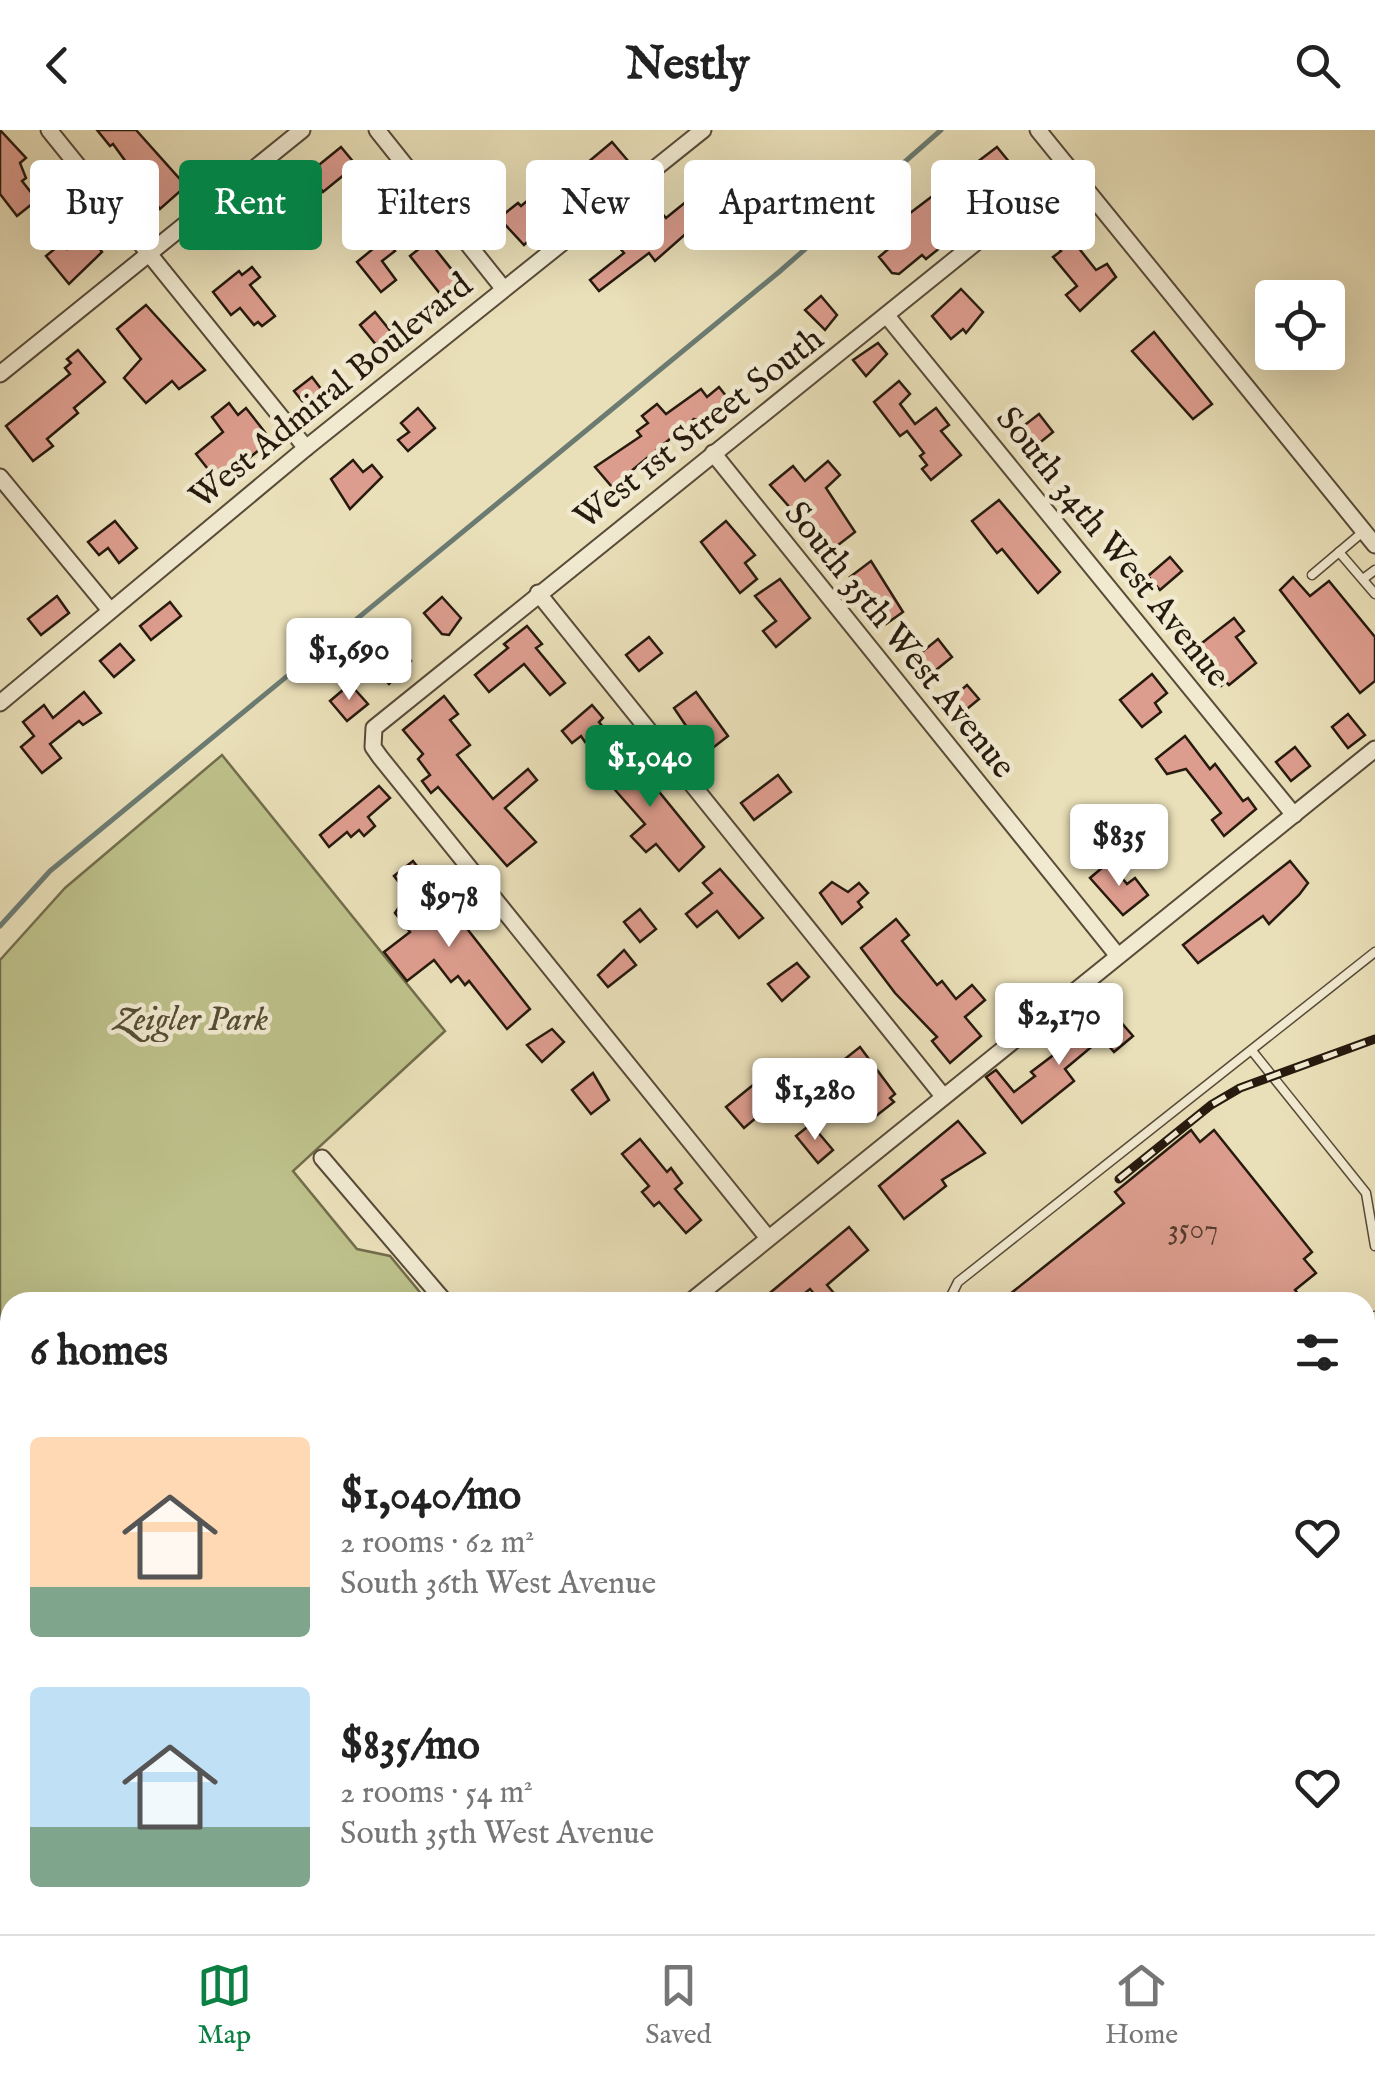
<!DOCTYPE html>
<meta charset="utf-8">
<style>
:root{--surface:#fff;--page:#f2f2f2;--text:#222;--muted:#767676;--line:#e0e0e0;--accent:#0b8043}
body{margin:0;font-family:"IM FELL English",serif;background:var(--page);color:var(--text);height:100vh;display:flex;flex-direction:column;font-size:38px;white-space:nowrap}
*{box-sizing:border-box;margin:0}
p{font-size:32px;color:var(--muted)}
.icon{flex:none;width:55px;height:55px;fill:none;stroke:currentColor;stroke-width:2;stroke-linecap:round;stroke-linejoin:round}
.map{position:relative;flex:1;overflow:hidden}
.side{position:absolute;left:0px;top:1162px;width:1375px;height:642px;display:flex;flex-direction:column;background:var(--surface);border-radius:30px 30px 0 0;box-shadow:0 10px 40px #0002}
.side>*{flex:none}
.hud{position:absolute;left:30px;top:30px;width:1315px;height:90px;display:flex;gap:20px}
.tools{position:absolute;left:1255px;top:150px;display:grid;gap:20px}
.tools a{display:grid;place-items:center;width:90px;height:90px;border-radius:10px;background:var(--surface);box-shadow:0 10px 40px #0002;font-size:50px}
.price{position:absolute;translate:-50% -85px;padding:0 22px;border-radius:10px;background:#fff;color:#222;font-size:32px;line-height:65px;filter:drop-shadow(0 2px 5px #0008)}
.price::after{content:'';position:absolute;left:50%;top:60px;width:30px;height:22px;margin-left:-15px;background:inherit;clip-path:polygon(0 0,100% 0,50% 100%)}
.price.on{background:var(--accent);color:#fff}
ul{padding:0;list-style:none}
li{display:flex;align-items:center;gap:30px;height:250px;padding:0 30px}
li span{display:grid;place-items:center;flex:none;width:280px;height:200px;border-radius:10px;color:#555}
li>.icon{margin-inline-start:auto}
span .icon{width:120px;height:120px;fill:#fffc;stroke-width:1}
li b{font-size:42px}
h2{display:flex;justify-content:space-between;align-items:center;height:120px;padding:0 30px;font-size:42px}
.tag{padding:0 35px;border-radius:10px;background:var(--surface);box-shadow:0 10px 40px #0002;font-size:35px;line-height:90px}
.tag.on{background:var(--accent);color:#fff}
header{display:flex;justify-content:space-between;align-items:center;height:130px;padding:0 30px;background:var(--surface);font-size:45px;font-weight:700}
.tab-bar{display:flex;justify-content:space-around;align-items:center;height:140px;border-top:2px solid var(--line);background:var(--surface);font-size:28px;color:var(--muted)}
.tab-bar a{display:grid;justify-items:center;gap:5px}
.tab-bar .on{color:var(--accent)}
.map>svg:first-child{display:block}
.green{fill:#bdc08a;stroke:#726d4c;stroke-width:2.5}
.lines{fill:none;stroke-linecap:round;stroke-linejoin:round}
.stream{stroke:#6b7b72;stroke-width:5}
.building{fill:#dd9d8e;stroke:#271a0e;stroke-width:2.5}
.service-casing{stroke:#584b38;stroke-width:11}
.minor-casing{stroke:#584b38;stroke-width:19}
.service{stroke:#f1ead1;stroke-width:8}
.minor{stroke:#f1ead1;stroke-width:15}
.rail-casing{stroke:#271a0e;stroke-width:9}
.rail{stroke:#f1ead1;stroke-width:5;stroke-dasharray:15;stroke-linecap:butt}
.labels{text-anchor:middle;stroke-width:9;stroke-linejoin:round;paint-order:stroke}
.number-label{font-size:30px;fill:#543b2e}
.street-label{font-size:35px;fill:#271a0e;stroke:#f1ead1}
.park-label{font-size:35px;font-style:italic;fill:#544c33;stroke:#f1ead1}
</style>
<header><svg class="icon" aria-label="back" viewBox="0 0 24 24"><path d="M15 5l-7 7 7 7"/></svg>Nestly<svg class="icon" aria-label="search" viewBox="0 0 24 24"><circle cx="10" cy="10" r="6"/><path d="M15 15l6 6"/></svg></header>
<div class="map">
<svg width="1375" height="1804" viewBox="0 0 1375 1804">
<rect width="100%" height="100%" fill="#e9dfb8"/>
<filter id="stains"><feTurbulence type="fractalNoise" baseFrequency=".002" numOctaves="4"/><feColorMatrix values="0 0 0 0 .2 0 0 0 0 .09 0 0 0 0 .02 0 0 0 .5 -.17"/></filter>
<radialGradient id="worn" r=".72"><stop offset=".6" stop-color="#630" stop-opacity="0"/><stop offset="1" stop-color="#630" stop-opacity=".3"/></radialGradient>
<path class="green" d="M222,625L445,901L293,1041L357,1119L390,1126L428,1172H10V1711L0,1719V830L65,758Z"/>
<g class="lines">
<path class="stream" d="M0,796L50,741L779,142L941,0"/>
</g>
<g class="building">
<path d="M0,0L26,28L20,33L26,48L22,51L37,70L17,86L0,64Z"/>
<path d="M97,0H136L186,56L160,79L113,14L110,16Z"/>
<path d="M612,12L629,32L586,68L581,62L524,115L499,88L518,73L521,76L562,42L568,49Z"/>
<path d="M341,17L356,35L323,62L309,43Z"/>
<path d="M997,17L1015,39L1012,43L939,104L946,113L926,129L922,125L899,144L892,143L879,127L906,104L897,93Z"/>
<path d="M808,36L823,53L800,73L785,55Z"/>
<path d="M719,45L733,62L655,131L649,123L599,161L590,150L624,123L618,116L660,81L666,88Z"/>
<path d="M374,58L387,73L360,95L347,79Z"/>
<path d="M1050,74L1063,89L1059,93L1096,140L1107,134L1116,147L1080,181L1066,165L1077,156L1053,127L1061,121L1033,89Z"/>
<path d="M87,103L102,122L69,154L46,126L62,113L67,119Z"/>
<path d="M385,109L395,121L382,131L396,150L381,162L357,132Z"/>
<path d="M429,111L464,155L460,159L464,163L453,172L449,167L445,170L410,126Z"/>
<path d="M252,137L260,147L250,155L275,186L262,196L258,192L254,195L240,178L231,185L213,162L239,141L242,145Z"/>
<path d="M961,159L983,182L966,203L963,199L951,209L932,186Z"/>
<path d="M821,166L837,185L825,200L805,180Z"/>
<path d="M146,175L205,240L179,259L172,251L146,273L124,248L141,229L117,199Z"/>
<path d="M375,182L401,214L390,223L387,219L382,222L360,195Z"/>
<path d="M1154,202L1212,274L1193,289L1132,221Z"/>
<path d="M878,213L887,224L866,246L853,230Z"/>
<path d="M78,220L105,252L74,278L78,283L47,309L53,316L33,331L6,296L70,244L65,238L71,233L67,229Z"/>
<path d="M312,247L328,268L310,281L294,261Z"/>
<path d="M899,251L910,264L900,274L915,294L936,278L949,295L941,301L961,325L931,350L922,339L927,335L920,326L924,323L907,301L900,306L874,272Z"/>
<path d="M719,257L730,271L713,293L709,289L703,293L694,289L612,357L595,337L641,306L637,301L648,293L642,286L657,274L666,284L701,259L707,267Z"/>
<path d="M229,273L238,285L246,278L271,310L219,353L196,324L223,302L212,287Z"/>
<path d="M418,278L435,298L408,321L398,310L409,302L401,293Z"/>
<path d="M1039,284L1053,302L1032,319L1017,301Z"/>
<path d="M353,330L363,342L372,335L382,347L350,379L331,349Z"/>
<path d="M828,331L840,345L826,358L855,402L829,422L770,355L793,336L805,351Z"/>
<path d="M999,370L1060,442L1038,463L1002,419L997,423L972,391Z"/>
<path d="M115,391L137,418L119,433L108,418L99,425L88,412Z"/>
<path d="M726,391L755,425L745,433L757,449L740,463L701,412Z"/>
<path d="M1170,427L1182,441L1160,460L1148,446Z"/>
<path d="M871,431L903,482L886,494L850,447Z"/>
<path d="M1293,447L1310,466L1329,451L1375,507V551L1360,563L1280,460Z"/>
<path d="M780,449L810,488L776,517L763,501L776,491L755,466Z"/>
<path d="M57,466L69,483L41,505L28,489Z"/>
<path d="M442,467L461,488L449,505L442,504L424,483Z"/>
<path d="M170,472L181,486L151,510L140,496Z"/>
<path d="M1234,488L1244,501L1236,507L1256,533L1229,555L1226,552L1221,556L1193,520Z"/>
<path d="M527,496L542,514L536,518L565,553L550,565L524,534L489,562L475,545L508,518L504,514Z"/>
<path d="M649,507L662,523L639,541L626,525Z"/>
<path d="M938,509L952,527L925,549L911,531Z"/>
<path d="M120,514L134,530L114,547L100,531Z"/>
<path d="M384,520L392,530L403,522L411,531L389,554L370,533Z"/>
<path d="M1152,544L1167,563L1155,573L1161,582L1142,597L1120,570Z"/>
<path d="M350,554L368,574L347,591L330,571Z"/>
<path d="M967,555L979,569L956,588L945,574Z"/>
<path d="M84,562L101,583L83,595L79,591L50,614L61,628L42,643L21,617L34,606L23,592L44,575L53,588Z"/>
<path d="M696,562L728,606L705,624L674,578Z"/>
<path d="M444,566L458,584L450,590L470,615L457,625L493,669L528,639L537,650L505,678L536,712L507,736L438,657L431,663L422,651L430,645L418,629L423,624L403,600Z"/>
<path d="M592,575L603,588L599,592L603,597L585,612L581,606L572,613L562,601Z"/>
<path d="M1348,584L1365,605L1348,618L1332,597Z"/>
<path d="M1185,606L1210,639L1215,634L1243,671L1248,668L1256,679L1224,706L1212,690L1221,683L1186,639L1167,644L1156,629Z"/>
<path d="M621,615L704,717L679,741L656,714L646,722L631,706L645,694L594,636Z"/>
<path d="M1295,617L1310,636L1291,651L1276,632Z"/>
<path d="M778,645L791,662L754,690L741,673Z"/>
<path d="M379,656L390,668L368,687L375,696L364,706L359,700L351,707L347,702L329,717L320,705Z"/>
<path d="M413,731L431,754L419,764L437,787L450,777L530,879L507,899L469,851L465,855L458,846L451,852L434,830L407,851L384,822L410,802L395,783L405,768L401,763L405,760L394,746Z"/>
<path d="M1290,731L1308,753L1299,765L1269,794L1263,786L1198,833L1183,815Z"/>
<path d="M1109,732L1127,754L1135,748L1148,765L1123,785L1090,748Z"/>
<path d="M720,739L763,788L739,808L717,781L697,797L686,784L712,763L703,753Z"/>
<path d="M832,752L848,762L859,753L868,763L858,772L862,777L842,794L820,763Z"/>
<path d="M640,779L656,799L640,812L624,792Z"/>
<path d="M896,789L909,805L902,811L937,855L942,851L956,869L972,855L985,870L965,887L981,906L950,933L932,911L937,907L895,863L861,818Z"/>
<path d="M624,820L636,835L608,857L598,845Z"/>
<path d="M797,833L809,847L782,871L768,854Z"/>
<path d="M1100,882L1104,888L1112,882L1133,906L1114,922L1102,908L1065,939L1074,951L1022,993L986,947L996,940L1014,962L1035,946L1031,942L1092,896L1089,892Z"/>
<path d="M552,899L564,912L542,932L527,915Z"/>
<path d="M860,917L895,964L890,968L894,972L872,989L865,987L831,940Z"/>
<path d="M593,943L609,970L591,984L572,960Z"/>
<path d="M753,955L770,976L744,998L726,977Z"/>
<path d="M958,991L985,1023L942,1050L946,1056L904,1089L879,1056Z"/>
<path d="M811,994L833,1020L818,1033L796,1006Z"/>
<path d="M1191,1000L1200,1012L1214,1000L1312,1122L1304,1129L1316,1143L1295,1160L1305,1172H1000L1124,1073L1115,1062Z"/>
<path d="M640,1009L667,1042L671,1038L682,1053L675,1059L701,1090L686,1103L659,1072L654,1076L642,1062L649,1056L622,1024Z"/>
<path d="M849,1097L868,1120L827,1155L833,1162L821,1172L810,1159L794,1172H759Z"/>
</g>
<g class="lines">
<defs>
<g id="service">
<path d="M1339,422L1375,464"/>
<path d="M1312,445L1364,401"/>
<path d="M1363,449L1375,440"/>
<path d="M1253,922L1366,1063L1375,1116"/>
<path d="M948,1172L958,1152L1375,822"/>
<path d="M1365,1201L1375,1186"/>
<path d="M1365,1373L1375,1346"/>
<path d="M0,1613L10,1604"/>
<path d="M0,1673L10,1665"/>
<path d="M175,1795L183,1804"/>
</g>
<g id="minor">
<path d="M49,0L306,318"/>
<path d="M377,0L503,158"/>
<path d="M1038,0L1375,415"/>
<path d="M887,186L1294,685"/>
<path d="M0,244L302,0"/>
<path d="M713,323L1118,826"/>
<path d="M0,347L109,479"/>
<path d="M538,463L943,966"/>
<path d="M0,573L306,318L703,0"/>
<path d="M322,1028L445,1172"/>
<path d="M768,1108L380,627L373,617L374,598L1067,39"/>
<path d="M690,1172L1375,619"/>
<path d="M1365,1270L1375,1258"/>
<path d="M0,1735L10,1727"/>
<path d="M0,1771L10,1783"/>
<path d="M20,1795L27,1804"/>
<path d="M339,1795L347,1804"/>
<path d="M666,1795L673,1804"/>
<path d="M998,1795L1006,1804"/>
<path d="M860,1804L871,1795"/>
</g>
</defs>
<use href="#service" class="service-casing"/>
<use href="#minor" class="minor-casing"/>
<use href="#service" class="service"/>
<use href="#minor" class="minor"/>
<defs>
<g id="rail">
<path d="M1119,1049L1211,975L1240,958L1375,909"/>
<path d="M1365,1742L1375,1716"/>
<path d="M1365,1778L1375,1764"/>
<path d="M1329,1804L1334,1795"/>
<path d="M1348,1804L1354,1795"/>
</g>
</defs>
<use href="#rail" class="rail-casing"/>
<use href="#rail" class="rail"/>
</g>
<g class="labels">
<g class="number-label">
<text x="1193" y="1108">3507</text>
</g>
<g class="street-label">
<text transform="translate(330 260) rotate(-39)" y="12">West Admiral Boulevard</text>
<text transform="translate(698 297) rotate(-38)" y="12">West 1st Street South</text>
<text transform="translate(1114 416) rotate(51)" y="12">South 34th West Avenue</text>
<text transform="translate(901 509) rotate(51)" y="12">South 35th West Avenue</text>
</g>
<g class="park-label">
<text x="191" y="900">Zeigler Park</text>
</g>
</g>
<rect width="100%" height="100%" filter="url(#stains)"/>
<rect width="100%" height="100%" fill="url(#worn)"/>
</svg>
<div class="tools">
<a><svg class="icon" aria-label="locate" viewBox="0 0 24 24"><circle cx="12" cy="12" r="6"/><path d="M12 2v4M12 18v4M2 12h4M18 12h4"/></svg></a>
</div>
<b class="price" style="left:349px;top:573px">$1,690</b>
<b class="price on" style="left:650px;top:680px">$1,040</b>
<b class="price" style="left:1119px;top:759px">$835</b>
<b class="price" style="left:449px;top:820px">$978</b>
<b class="price" style="left:1059px;top:938px">$2,170</b>
<b class="price" style="left:815px;top:1013px">$1,280</b>
<div class="hud">
<a class="tag">Buy</a>
<a class="tag on">Rent</a>
<a class="tag">Filters</a>
<a class="tag">New</a>
<a class="tag">Apartment</a>
<a class="tag">House</a>
</div>
<section class="side">
<h2>6 homes<svg class="icon" aria-label="filters" viewBox="0 0 24 24"><path d="M4 7h16M4 17h16"/><circle cx="9" cy="7" r="2"/><circle cx="15" cy="17" r="2"/></svg></h2>
<ul>
<li><span style="background:linear-gradient(#ffd9b3 75%,#7fa58c 0)"><svg class="icon" aria-label="home" viewBox="0 0 24 24"><path d="M3 11l9-7 9 7M6 9v11h12V9"/></svg></span><div><b>$1,040/mo</b><p>2 rooms · 62 m²</p><p>South 36th West Avenue</p></div><svg class="icon" aria-label="heart" viewBox="0 0 24 24"><path d="M12 20l-8-8c-3-5 5-10 8-4 3-6 11-1 8 4z"/></svg></li>
<li><span style="background:linear-gradient(#bfe0f5 70%,#7fa58c 0)"><svg class="icon" aria-label="home" viewBox="0 0 24 24"><path d="M3 11l9-7 9 7M6 9v11h12V9"/></svg></span><div><b>$835/mo</b><p>2 rooms · 54 m²</p><p>South 35th West Avenue</p></div><svg class="icon" aria-label="heart" viewBox="0 0 24 24"><path d="M12 20l-8-8c-3-5 5-10 8-4 3-6 11-1 8 4z"/></svg></li>
</ul>
</section>
</div>
<nav class="tab-bar">
<a class="on"><svg class="icon" aria-label="map" viewBox="0 0 24 24"><path d="M3 6l6-2 6 2 6-2v14l-6 2-6-2-6 2zM9 4v14M15 6v14"/></svg>Map</a>
<a><svg class="icon" aria-label="saved" viewBox="0 0 24 24"><path d="M7 4h10v16l-5-4-5 4z"/></svg>Saved</a>
<a><svg class="icon" aria-label="home" viewBox="0 0 24 24"><path d="M3 11l9-7 9 7M6 9v11h12V9"/></svg>Home</a>
</nav>
